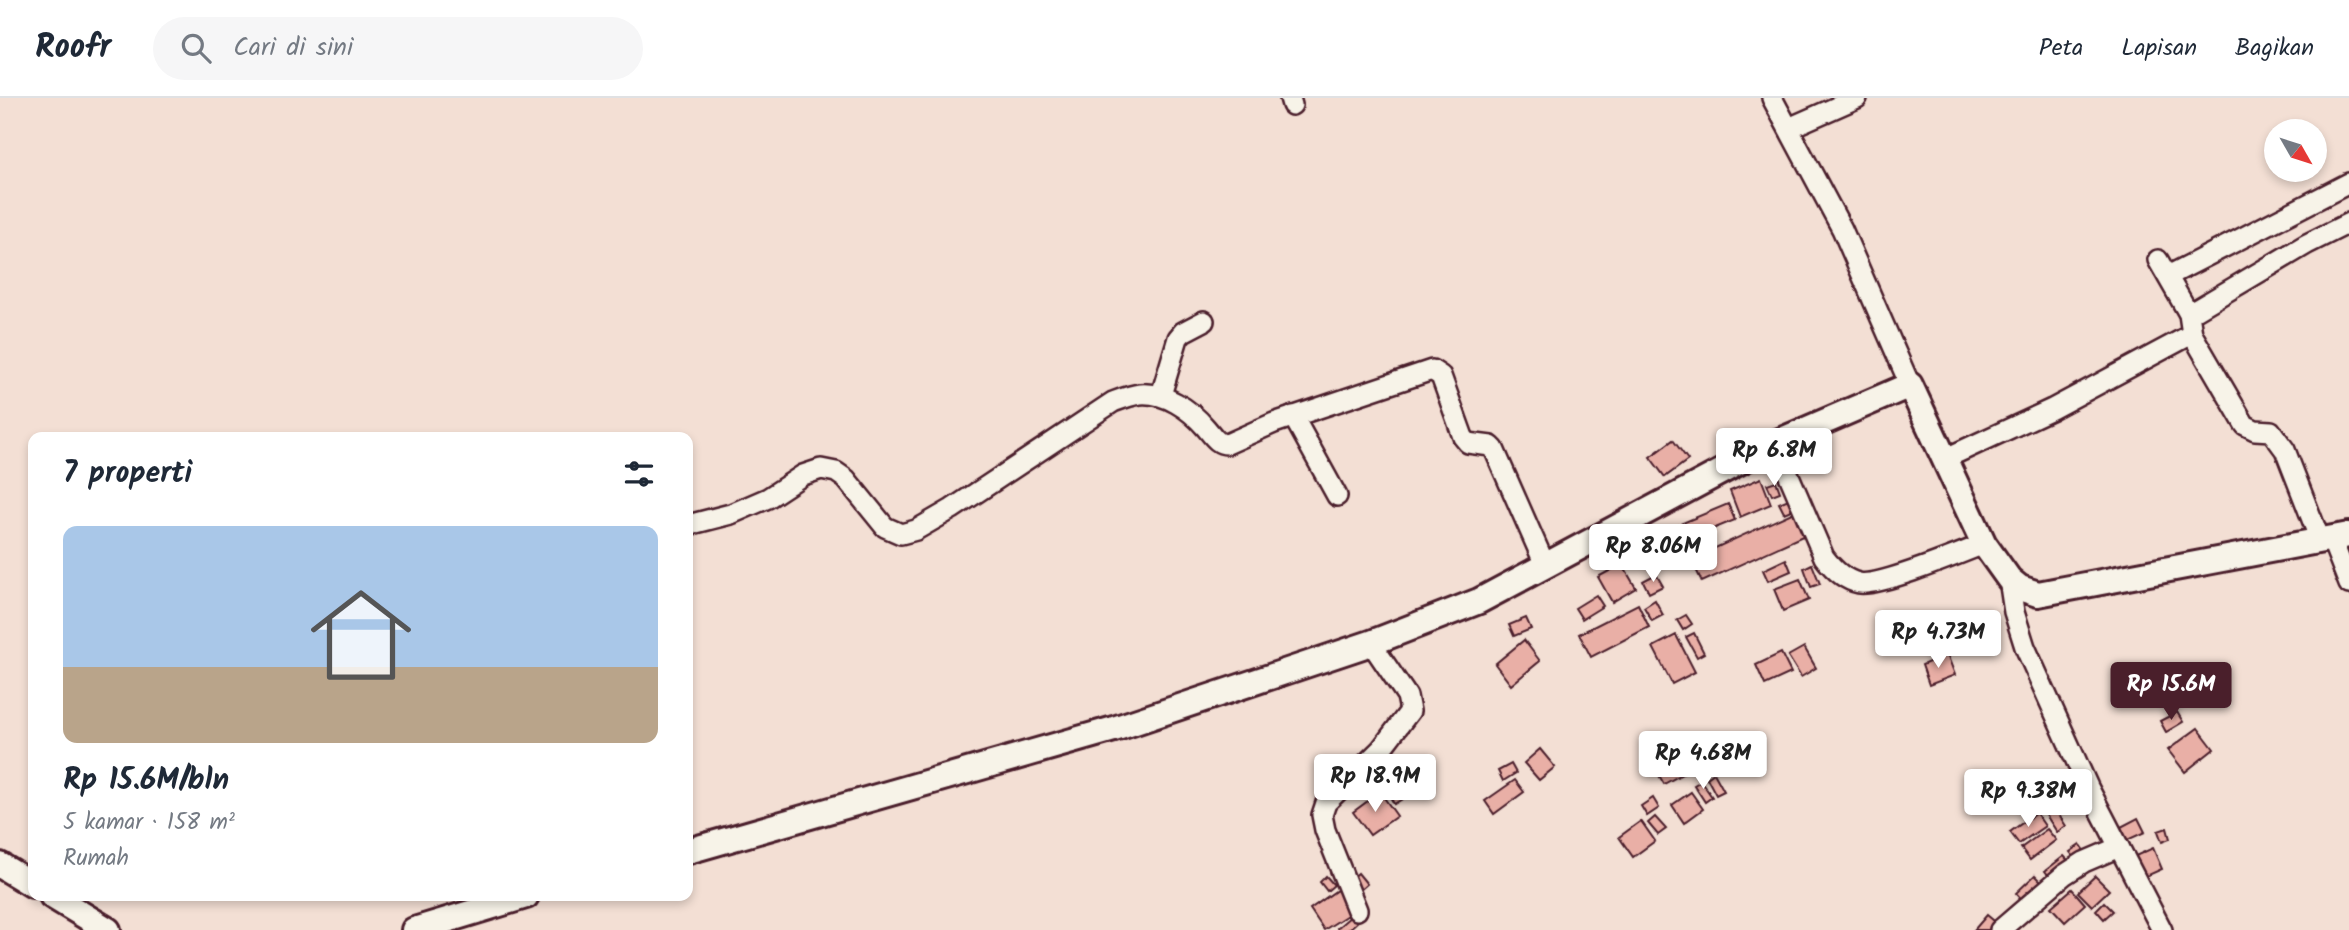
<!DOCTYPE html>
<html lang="id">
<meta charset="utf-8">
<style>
:root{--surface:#fff;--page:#f6f6f7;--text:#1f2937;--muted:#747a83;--line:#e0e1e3;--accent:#4a1f2b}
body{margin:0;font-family:Kalam,sans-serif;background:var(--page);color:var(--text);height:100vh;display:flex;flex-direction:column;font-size:26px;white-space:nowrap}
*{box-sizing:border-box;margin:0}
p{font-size:23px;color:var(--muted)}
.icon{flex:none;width:38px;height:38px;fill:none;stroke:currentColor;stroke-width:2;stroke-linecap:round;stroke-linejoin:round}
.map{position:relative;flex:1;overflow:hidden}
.panel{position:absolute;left:28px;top:334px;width:665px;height:469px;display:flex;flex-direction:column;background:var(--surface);border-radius:14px;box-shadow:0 4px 10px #0003}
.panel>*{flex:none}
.needle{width:46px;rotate:129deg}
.fabs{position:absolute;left:2264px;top:21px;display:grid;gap:14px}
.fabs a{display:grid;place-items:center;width:63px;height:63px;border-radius:50%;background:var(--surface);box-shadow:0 4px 10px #0003;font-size:35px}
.price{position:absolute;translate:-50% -60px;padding:0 16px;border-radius:7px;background:#fff;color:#222;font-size:23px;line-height:46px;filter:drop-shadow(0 2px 4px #0008)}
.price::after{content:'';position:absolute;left:50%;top:42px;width:21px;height:16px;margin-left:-10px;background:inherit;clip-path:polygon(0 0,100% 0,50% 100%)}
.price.on{background:var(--accent);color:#fff}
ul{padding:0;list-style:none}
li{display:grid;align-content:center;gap:14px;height:371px;padding:0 35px}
li span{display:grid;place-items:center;height:217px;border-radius:14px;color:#555}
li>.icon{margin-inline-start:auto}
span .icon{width:126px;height:126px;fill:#fffc;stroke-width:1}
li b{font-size:30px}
h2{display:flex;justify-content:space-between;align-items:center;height:84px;padding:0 35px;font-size:30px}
header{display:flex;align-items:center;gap:42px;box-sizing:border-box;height:98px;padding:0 35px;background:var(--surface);border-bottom:2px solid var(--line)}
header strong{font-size:33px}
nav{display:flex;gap:38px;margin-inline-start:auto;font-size:24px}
.search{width:490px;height:63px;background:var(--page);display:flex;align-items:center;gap:18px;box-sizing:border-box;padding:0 24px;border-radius:38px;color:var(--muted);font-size:26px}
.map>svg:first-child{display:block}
.building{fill:#e9afa6;stroke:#4a1f2b;stroke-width:2}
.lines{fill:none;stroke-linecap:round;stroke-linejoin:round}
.minor-casing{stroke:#4a1f2b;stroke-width:24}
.tertiary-casing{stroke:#4a1f2b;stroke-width:30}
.minor{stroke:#f7f3e8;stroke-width:19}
.tertiary{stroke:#f7f3e8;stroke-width:24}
</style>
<header>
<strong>Roofr</strong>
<div class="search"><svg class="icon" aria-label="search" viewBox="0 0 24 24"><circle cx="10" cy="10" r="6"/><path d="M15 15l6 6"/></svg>Cari di sini</div>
<nav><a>Peta</a><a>Lapisan</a><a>Bagikan</a></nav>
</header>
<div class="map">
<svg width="2349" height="832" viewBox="0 0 2349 832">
<rect width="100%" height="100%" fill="#f3dfd4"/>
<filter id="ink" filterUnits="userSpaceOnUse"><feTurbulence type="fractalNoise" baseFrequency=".0143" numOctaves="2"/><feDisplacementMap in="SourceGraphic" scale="14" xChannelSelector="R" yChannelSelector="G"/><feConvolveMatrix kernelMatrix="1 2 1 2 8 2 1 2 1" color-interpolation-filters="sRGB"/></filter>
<g filter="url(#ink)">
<g class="building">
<path d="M1673,342L1688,362L1665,379L1650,359Z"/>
<path d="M1761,380L1771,406L1740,419L1730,393Z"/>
<path d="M1776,383L1780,394L1772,397L1767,386Z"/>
<path d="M1791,400L1796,410L1784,415L1779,405Z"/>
<path d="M1728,406L1735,422L1686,442L1680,426Z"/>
<path d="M1794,414L1805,437L1702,484L1691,461Z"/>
<path d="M1786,461L1791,473L1768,483L1763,472Z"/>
<path d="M1622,466L1636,490L1612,504L1598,479Z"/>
<path d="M1812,466L1820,486L1811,489L1804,470Z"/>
<path d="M1656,476L1663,488L1649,495L1643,483Z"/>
<path d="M1800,481L1809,502L1783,513L1774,491Z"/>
<path d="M1596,497L1603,508L1582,521L1575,510Z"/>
<path d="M1655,502L1663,517L1652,523L1644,509Z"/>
<path d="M1638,506L1649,529L1591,559L1579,536Z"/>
<path d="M1686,517L1692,526L1683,532L1677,522Z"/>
<path d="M1526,520L1531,531L1514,538L1509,527Z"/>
<path d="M1694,535L1704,555L1697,559L1686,539Z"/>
<path d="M1676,537L1695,574L1672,586L1653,549Z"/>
<path d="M1524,542L1540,563L1511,587L1495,566Z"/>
<path d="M1804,549L1816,570L1801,579L1788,558Z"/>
<path d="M1781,555L1791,575L1765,587L1756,567Z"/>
<path d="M1947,556L1955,577L1929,587L1922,567Z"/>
<path d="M2177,614L2183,624L2166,634L2160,623Z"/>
<path d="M2198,630L2214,651L2185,674L2168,652Z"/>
<path d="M1540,651L1555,669L1539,682L1524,665Z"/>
<path d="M1681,654L1691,671L1664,686L1654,669Z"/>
<path d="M1704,657L1711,669L1700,676L1692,663Z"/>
<path d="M1511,666L1516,675L1503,683L1498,673Z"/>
<path d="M1714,675L1724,693L1716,697L1707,680Z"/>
<path d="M1515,682L1524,694L1494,716L1485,703Z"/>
<path d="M1701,683L1712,699L1705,704L1694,687Z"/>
<path d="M1396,685L1404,700L1394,706L1386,691Z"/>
<path d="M1380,694L1397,718L1370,737L1353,714Z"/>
<path d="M1691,694L1703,711L1684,725L1672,707Z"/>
<path d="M1653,700L1659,710L1647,718L1641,708Z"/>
<path d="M2055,711L2066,728L2057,734L2046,717Z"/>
<path d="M2036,715L2045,728L2019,746L2010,734Z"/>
<path d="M1655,719L1666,731L1658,737L1648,725Z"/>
<path d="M2138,720L2145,734L2125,743L2119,730Z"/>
<path d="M1641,723L1655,743L1633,759L1619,739Z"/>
<path d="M2167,730L2170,741L2162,744L2158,733Z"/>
<path d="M2047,731L2056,742L2030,762L2021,750Z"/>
<path d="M2080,747L2087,757L2078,764L2070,754Z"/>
<path d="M2153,750L2162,771L2142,780L2133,759Z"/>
<path d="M2064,758L2072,767L2053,783L2045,773Z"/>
<path d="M1358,775L1367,786L1359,793L1350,782Z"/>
<path d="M2035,777L2045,787L2025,805L2016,795Z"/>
<path d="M1326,778L1334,787L1327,793L1320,784Z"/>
<path d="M2095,778L2109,792L2092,808L2078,794Z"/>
<path d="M2072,791L2085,806L2065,824L2051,809Z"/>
<path d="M1337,792L1352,814L1324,832L1310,811Z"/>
<path d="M2104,804L2113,813L2104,821L2096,812Z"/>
<path d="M1987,817L2000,828L1997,832H1974Z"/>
<path d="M1351,818L1357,824L1348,832H1338L1337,830Z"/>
</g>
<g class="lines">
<defs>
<g id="minor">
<path d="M1290,0L1292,7"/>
<path d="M1772,0L1842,131L1910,287"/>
<path d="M1789,30L1857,0"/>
<path d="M2158,162L2189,216L2192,236L2245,327L2255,332L2271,333L2285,352L2320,442"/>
<path d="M2168,178L2349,85"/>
<path d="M2189,216L2307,146L2349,125"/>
<path d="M1161,297L1178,240L1183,234L1204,223"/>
<path d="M1293,318L1337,398"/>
<path d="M1775,345L1824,459C1833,471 1844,482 1859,485C1879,489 1961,455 1984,446"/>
<path d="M1944,361L2052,311L2192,236"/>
<path d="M688,427L731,416L768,400L803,377L821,371L836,374L846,381L885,429L901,436L916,432L952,411L1113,304C1121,301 1131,297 1140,296C1165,294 1190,311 1206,330C1213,338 1217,346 1227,346L1274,325L1432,272L1441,278L1463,339L1468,345L1491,348L1494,351L1546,469"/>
<path d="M2331,440L2349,486"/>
<path d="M2009,481L2014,514L2025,549L2088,689L2162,832"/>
<path d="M1357,812L1325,732L1322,717L1326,705L1381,651L1410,613L1407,598L1371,545"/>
<path d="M2000,832L2064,777L2084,764L2119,749"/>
</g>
<g id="tertiary">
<path d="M688,753L1114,631L1371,545L1479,503L1775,345L1910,287L1984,446L2009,481L2020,490L2038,496L2349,437"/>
<path d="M0,767L33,787"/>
<path d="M52,798L108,832"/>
<path d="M414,832L526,798"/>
</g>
</defs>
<use href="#minor" class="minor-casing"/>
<use href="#tertiary" class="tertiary-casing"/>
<use href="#minor" class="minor"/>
<use href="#tertiary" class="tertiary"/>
</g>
</g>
</svg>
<div class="fabs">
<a><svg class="needle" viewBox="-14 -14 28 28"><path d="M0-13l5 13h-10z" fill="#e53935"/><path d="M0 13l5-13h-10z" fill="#747a83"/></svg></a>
</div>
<b class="price" style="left:1774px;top:390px">Rp 6.8M</b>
<b class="price" style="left:1653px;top:486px">Rp 8.06M</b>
<b class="price" style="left:1938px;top:572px">Rp 4.73M</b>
<b class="price on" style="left:2171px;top:624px">Rp 15.6M</b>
<b class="price" style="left:1703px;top:693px">Rp 4.68M</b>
<b class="price" style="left:1375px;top:716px">Rp 18.9M</b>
<b class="price" style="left:2028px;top:731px">Rp 9.38M</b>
<section class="panel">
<h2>7 properti<svg class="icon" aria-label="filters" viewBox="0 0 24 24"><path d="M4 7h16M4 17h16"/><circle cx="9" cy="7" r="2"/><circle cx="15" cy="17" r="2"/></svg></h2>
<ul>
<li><span style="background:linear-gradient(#a9c7e8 65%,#b9a48a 0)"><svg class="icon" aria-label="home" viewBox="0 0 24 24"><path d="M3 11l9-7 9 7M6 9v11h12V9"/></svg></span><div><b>Rp 15.6M/bln</b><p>5 kamar · 158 m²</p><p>Rumah</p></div></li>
</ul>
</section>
</div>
